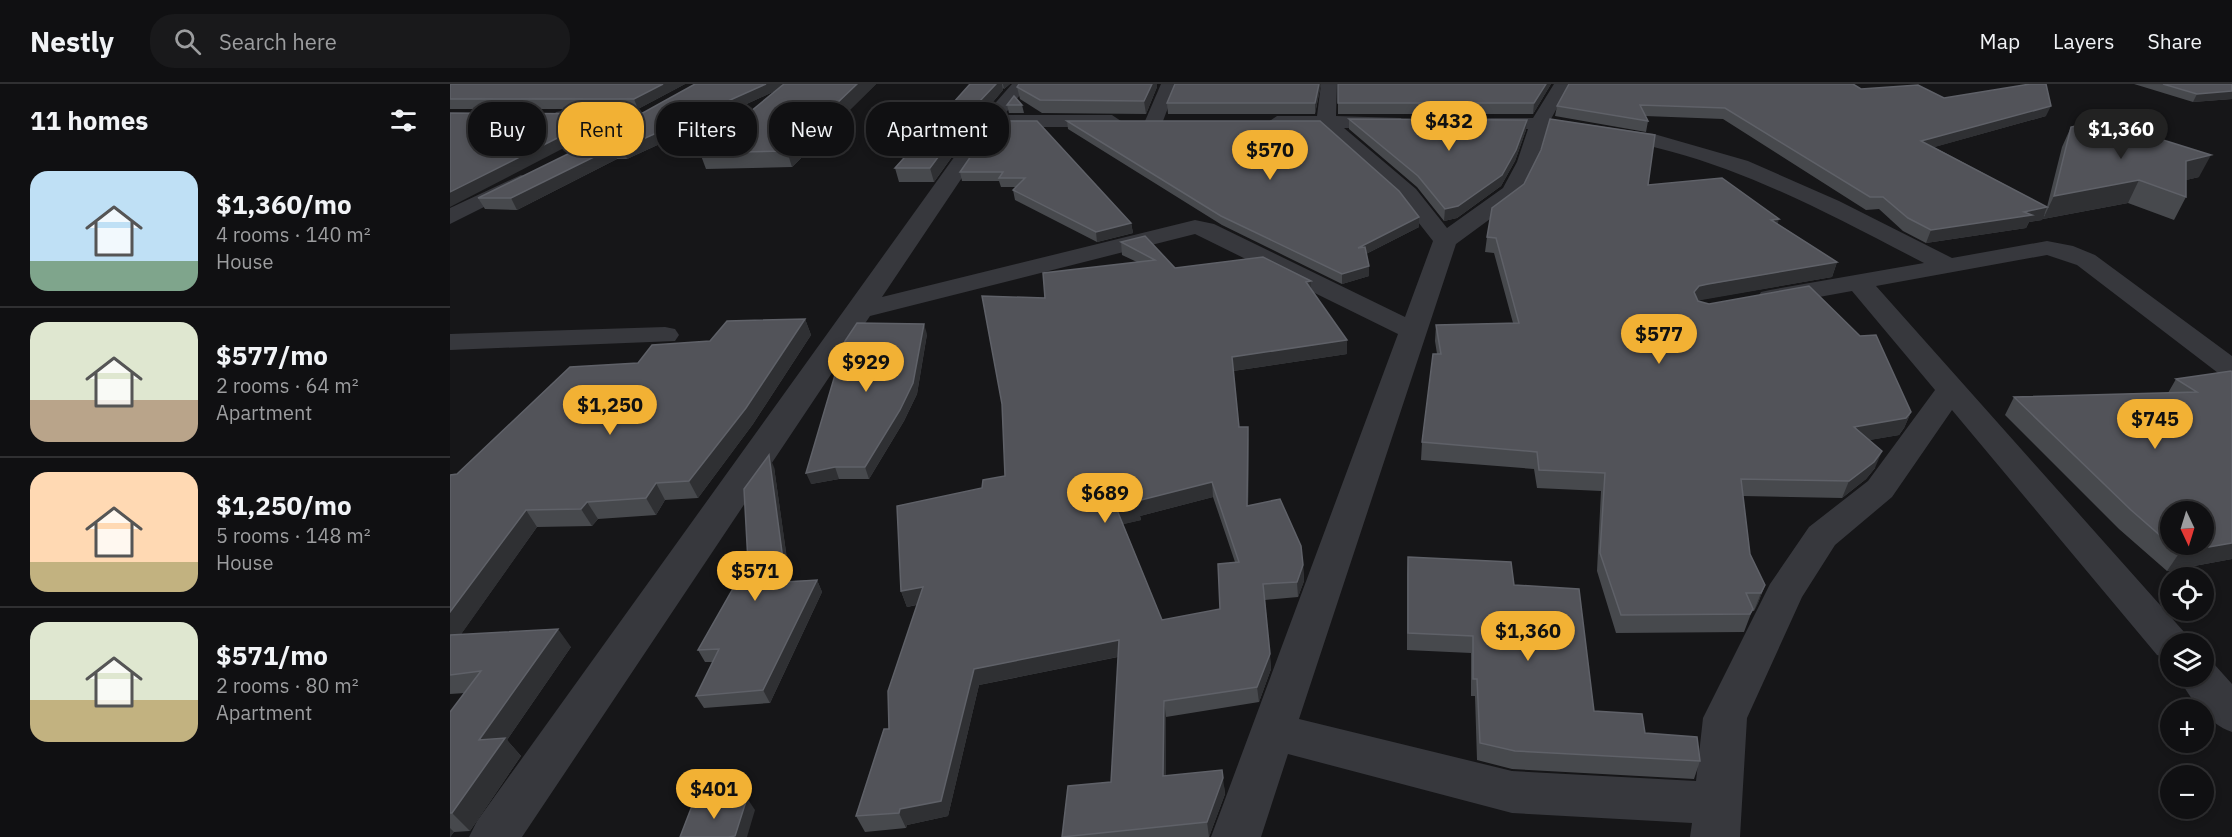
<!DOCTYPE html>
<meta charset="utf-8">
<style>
:root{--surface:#101012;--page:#19191b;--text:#f1f3f6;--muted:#9c9d9f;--line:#303032;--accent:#f2b134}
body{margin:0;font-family:"IBM Plex Sans",sans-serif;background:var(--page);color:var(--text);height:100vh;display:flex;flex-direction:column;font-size:22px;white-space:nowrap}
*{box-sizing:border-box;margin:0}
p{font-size:20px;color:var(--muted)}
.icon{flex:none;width:33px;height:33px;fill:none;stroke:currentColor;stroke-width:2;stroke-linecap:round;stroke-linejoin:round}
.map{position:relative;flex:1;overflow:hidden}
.drawer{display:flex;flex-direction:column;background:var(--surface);width:450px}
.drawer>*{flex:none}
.hud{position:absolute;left:18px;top:18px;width:570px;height:54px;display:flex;gap:12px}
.needle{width:39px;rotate:176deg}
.buttons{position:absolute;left:1710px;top:417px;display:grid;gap:12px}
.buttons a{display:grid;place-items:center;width:54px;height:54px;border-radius:50%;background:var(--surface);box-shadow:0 3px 9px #0003,0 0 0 2px var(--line);font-size:30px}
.price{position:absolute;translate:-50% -51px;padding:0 14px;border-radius:21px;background:var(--accent);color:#111;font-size:20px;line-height:39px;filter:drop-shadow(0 2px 3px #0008)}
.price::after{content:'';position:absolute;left:50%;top:36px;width:18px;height:14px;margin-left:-9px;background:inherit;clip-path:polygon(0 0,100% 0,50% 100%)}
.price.on{background:#222;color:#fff}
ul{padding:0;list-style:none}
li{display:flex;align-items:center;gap:18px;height:150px;padding:0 30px}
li+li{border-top:2px solid var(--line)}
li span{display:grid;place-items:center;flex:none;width:168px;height:120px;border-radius:18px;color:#555}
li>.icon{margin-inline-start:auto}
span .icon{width:72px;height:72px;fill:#fffc;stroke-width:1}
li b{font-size:26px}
h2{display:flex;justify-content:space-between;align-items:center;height:72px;padding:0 30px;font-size:26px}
.pill{padding:0 21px;border-radius:24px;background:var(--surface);box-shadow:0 3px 9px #0003,0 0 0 2px var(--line);font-size:21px;line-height:54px}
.pill.on{background:var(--accent);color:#111}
header{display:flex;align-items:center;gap:36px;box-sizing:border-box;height:84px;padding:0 30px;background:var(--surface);border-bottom:2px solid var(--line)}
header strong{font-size:28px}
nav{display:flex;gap:33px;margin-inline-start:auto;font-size:21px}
.search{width:420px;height:54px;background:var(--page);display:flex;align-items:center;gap:15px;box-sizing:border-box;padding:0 21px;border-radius:24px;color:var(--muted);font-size:22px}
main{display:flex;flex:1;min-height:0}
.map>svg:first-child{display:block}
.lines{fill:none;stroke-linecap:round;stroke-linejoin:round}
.street{fill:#37383d;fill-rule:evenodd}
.wall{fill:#47494d;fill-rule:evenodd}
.shaded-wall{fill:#2f3033}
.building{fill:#525359;stroke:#5f6168;stroke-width:1.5;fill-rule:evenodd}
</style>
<header>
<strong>Nestly</strong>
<div class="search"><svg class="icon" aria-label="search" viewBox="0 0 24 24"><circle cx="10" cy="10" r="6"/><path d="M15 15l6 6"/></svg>Search here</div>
<nav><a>Map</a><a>Layers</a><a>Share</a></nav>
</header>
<main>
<section class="drawer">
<h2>11 homes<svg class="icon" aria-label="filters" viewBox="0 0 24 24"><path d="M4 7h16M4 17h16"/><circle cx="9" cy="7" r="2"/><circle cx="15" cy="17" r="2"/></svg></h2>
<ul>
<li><span style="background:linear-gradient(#bfe0f5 75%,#7fa58c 0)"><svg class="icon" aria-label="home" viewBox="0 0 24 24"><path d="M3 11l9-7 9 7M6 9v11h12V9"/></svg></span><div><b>$1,360/mo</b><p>4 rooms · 140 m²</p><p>House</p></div></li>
<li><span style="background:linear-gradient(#dfe7d0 65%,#b9a48a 0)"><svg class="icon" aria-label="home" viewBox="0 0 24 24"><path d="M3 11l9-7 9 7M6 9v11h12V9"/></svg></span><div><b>$577/mo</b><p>2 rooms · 64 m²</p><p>Apartment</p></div></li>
<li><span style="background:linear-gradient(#ffd9b3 75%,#c2b280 0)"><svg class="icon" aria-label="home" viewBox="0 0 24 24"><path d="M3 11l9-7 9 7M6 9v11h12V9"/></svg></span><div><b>$1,250/mo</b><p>5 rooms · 148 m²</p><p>House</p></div></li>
<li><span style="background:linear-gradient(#dfe7d0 65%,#c2b280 0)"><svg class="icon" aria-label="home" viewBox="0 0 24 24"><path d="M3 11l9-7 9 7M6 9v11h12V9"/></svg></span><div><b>$571/mo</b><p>2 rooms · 80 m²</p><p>Apartment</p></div></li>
</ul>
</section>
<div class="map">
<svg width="1782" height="753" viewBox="0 0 1782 753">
<rect width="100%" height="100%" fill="#161618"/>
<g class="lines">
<g class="street">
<path d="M562,0H579L554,31H662L671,37L662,43H546L432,213L745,136L764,140L955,233L983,157L950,115L871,44H827L818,38L827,32H867L871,0H887L886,32L951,34L953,38L951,42L944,44H894L966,105L997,144L1053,104L1067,78L1078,45L1031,44L1024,42L1022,38L1024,34H1083L1104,0H1120L1101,35L1204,50L1298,77L1389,117L1502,174L1597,157L1623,162L1645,171L1782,272V295L1772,292L1627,181L1597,171L1426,202L1735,549L1741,560H1720V575L1707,571L1502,326L1442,413L1385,461L1352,513L1297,634L1290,753H1240L1242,739L1062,729L838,670L811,753H761L948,250L745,150L420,232L72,753H19L27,737L533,33ZM1097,46C1247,58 1343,111 1474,179L1320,206L1311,208L1307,214L1311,220L1320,222L1402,207L1485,306L1418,397L1359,443L1320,500L1253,634L1246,697L1062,687L849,635L1006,160L1070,113L1087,78Z"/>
<path d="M711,0H727L713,37L704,43L695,37Z"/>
<path d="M112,27L194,28L203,33L194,38L106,36L103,32L106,28Z"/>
<path d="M71,91L78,93L82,97L78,101L0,140V124Z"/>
<path d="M215,243L225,245L229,251L225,257L0,266V250Z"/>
<path d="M1754,577L1764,580L1782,600V648C1758,640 1740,615 1728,592H1754Z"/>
</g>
</g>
<g class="wall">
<path d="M0,0H235L188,25H0Z"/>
<path d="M245,0H426L342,83L256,85L250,69L327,6L177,75H167L67,126L35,125L28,114L124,67Z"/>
<path d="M520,0H560L554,5L553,4V6L531,32L484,98H449L445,84Z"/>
<path d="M569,0H707V3L696,30L592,29L570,15L567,3Z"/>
<path d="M725,0H871L865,30H718L717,19Z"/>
<path d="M888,0H1101L1083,30H888Z"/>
<path d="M1684,0H1782V15L1743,18Z"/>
<path d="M1411,5L1494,14L1596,32L1484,63L1597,123L1612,63L1621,43L1749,93L1736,96V113L1724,136L1678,119L1593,135L1595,128L1592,136L1579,138L1576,144L1476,159L1453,147L1429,125L1416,126L1273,35L1195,32L1198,37L1196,48L1105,32L1107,22Z"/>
<path d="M557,21H572L574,29H559Z"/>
<path d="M899,35L1076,46L1065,77L1051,102L1007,134L994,137L967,103L899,45Z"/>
<path d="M545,37L681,139L683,149L647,158L565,116L563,106L567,103H551L549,97H512L510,88Z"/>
<path d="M617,37L969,143L916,170L919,182V192L892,200L772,141L618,45Z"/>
<path d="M1198,101L1328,140L1387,178L1382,193L1248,216L1461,328L1454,344L1449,351L1419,356L1425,384L1416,395L1392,414L1293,412L1300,470L1315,501L1308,519L1304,527H1302L1294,548L1166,549L1147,487L1151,407L1087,404L1084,385L971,376L972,358L987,270L985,257L986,241L1063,239L1044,169L1035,168L1037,153Z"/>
<path d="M671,158L725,184L861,205L897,270L783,287L789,343L799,357L798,422L853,481L854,497L848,513L815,516L821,585L809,618L716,633V692L774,702L775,710L759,753H616L661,698L668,573L529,601L498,732L457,741L456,744L415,748L406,732L439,645L467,521L457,523L451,507L532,404L555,392L595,214L687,178L672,171ZM763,413L785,478L770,525L712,536L673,440L691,436L690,432Z"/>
<path d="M355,235L361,251L303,340L248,414L215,416L206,431L148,435L142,442L87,443L11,550L121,563L57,656L71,672L20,747L4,748L0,753V628L15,609L0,610V391L7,390L188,279Z"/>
<path d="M477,250L467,310L454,337L419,395H389L361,400Z"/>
<path d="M1782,288V475L1717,487L1669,445L1555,331L1564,313L1718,309L1726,295ZM1720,428L1754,460H1720Z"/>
<path d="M324,383L340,497L367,496L372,508L320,619L254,624L246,612L263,578H255L248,566L298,478Z"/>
<path d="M958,473L1064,501L1144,627L1195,649L1250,677L1244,695L1062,685L1027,676L1025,612H1021V569L957,566V490Z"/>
</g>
<g class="shaded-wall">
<path d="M213,0H235L188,25L184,15Z"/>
<path d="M316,0H340L177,75L173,64Z"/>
<path d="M407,0H426L342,83L337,67Z"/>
<path d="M546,0H552L553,6L531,32L484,98L480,84L528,19Z"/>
<path d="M553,0H560L554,5Z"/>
<path d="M702,0H707V3L696,30L694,17Z"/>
<path d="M869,0H871L865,30V19Z"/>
<path d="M1096,0H1101L1083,30L1084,19Z"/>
<path d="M1782,7V15L1743,18L1747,10Z"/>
<path d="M1601,22L1596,32L1467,68L1471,57Z"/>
<path d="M155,30L160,40L0,123V108Z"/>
<path d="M1077,36L1076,46L1065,77L1051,102L1007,134L994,137L995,125Z"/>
<path d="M162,64L167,75L67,126L61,114Z"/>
<path d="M1761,71L1749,93L1724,99L1736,77Z"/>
<path d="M1689,96L1678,119L1593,135L1604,112Z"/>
<path d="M1597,123L1592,136L1579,138L1576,144L1476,159L1481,146Z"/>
<path d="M969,133V143L908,174V164Z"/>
<path d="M1329,135L1325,149L1321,136Z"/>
<path d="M681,139L683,149L647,158L646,148Z"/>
<path d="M1387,178L1382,193L1246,217L1244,208L1249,202Z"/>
<path d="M919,182V192L892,200V190Z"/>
<path d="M861,197V210L856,198Z"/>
<path d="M355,235L361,251L303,340L248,414L239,397Z"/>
<path d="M474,240L477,250L467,310L454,337L419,395L415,383Z"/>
<path d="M897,256V270L783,287L782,273Z"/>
<path d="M1461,328L1454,344L1449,351L1397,360L1404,343Z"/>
<path d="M798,343L799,357L798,437L797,422Z"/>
<path d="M1432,367L1425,384L1416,395L1392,414L1399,397Z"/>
<path d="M319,371L324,383L342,510L336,498Z"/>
<path d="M385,383L389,395L361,400L356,389Z"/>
<path d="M762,398L763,413L690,432L691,436L670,441L667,426L687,417Z"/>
<path d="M206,399L215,416L206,431L196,414Z"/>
<path d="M137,418L148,435L142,442L131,425Z"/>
<path d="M76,426L87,443L0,566V528Z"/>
<path d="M1782,459V475L1717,487L1730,468Z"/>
<path d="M853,481L854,497L848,513L847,498Z"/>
<path d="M367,496L372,508L320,619L313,606Z"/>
<path d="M1315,501L1308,519L1304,527L1311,509Z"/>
<path d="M473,503L478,518L457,523L451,507Z"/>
<path d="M108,545L121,563L57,656L71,672L20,747L2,729L29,656Z"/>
<path d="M669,556L672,572L529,601L498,732L457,741L456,744L449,729L450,725L524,585Z"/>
<path d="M820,570L821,585L809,618L807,603Z"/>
<path d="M714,617L716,633V708L713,692Z"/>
<path d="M772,686L775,710L759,753L757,738Z"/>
<path d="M297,714L305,726L297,753H286L285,752Z"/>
<path d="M0,744L4,748L0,753Z"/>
</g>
<g class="building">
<path d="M0,0H213L184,15H0Z"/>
<path d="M245,0H316L173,64H162L61,114H28L124,67Z"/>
<path d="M334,0H407L337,67L250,69Z"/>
<path d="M520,0H546L528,19L480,84H445Z"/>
<path d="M569,0H702L694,17L590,16L567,3Z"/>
<path d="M725,0H869L865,19H717Z"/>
<path d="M888,0H1096L1084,19H888Z"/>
<path d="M1119,0H1403L1411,5L1468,1L1494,14L1580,0H1596L1601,22L1471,57L1597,123L1574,128L1582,131L1481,146L1458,134L1433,113H1420L1275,24L1190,21L1198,37L1107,22Z"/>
<path d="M1713,0H1782V7L1747,10Z"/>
<path d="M564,12L572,21H557Z"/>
<path d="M0,29L155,30L0,108Z"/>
<path d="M899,35L1077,36L1066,66L1052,91L1008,122L995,125L968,92Z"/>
<path d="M1100,35L1205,51L1198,101L1272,94L1329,135L1321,136L1387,178L1258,200L1249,202L1244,208L1248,217L1259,220L1359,202L1410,252L1426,251L1461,328L1456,334L1404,343L1432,367L1424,378L1399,397L1291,395L1300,470L1315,501L1311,509H1296L1303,525L1300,530L1171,531L1150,469L1155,389L1089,386L1087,368L972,358L983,270H991L986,241L1069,239L1046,154L1037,153L1042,124L1074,100L1091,66Z"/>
<path d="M1649,36L1761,71L1736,77V113L1689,96L1604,112L1621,43Z"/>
<path d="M545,37H587L681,139L646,148L563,106L575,94H549L553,88H510Z"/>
<path d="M617,37H870L949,107L969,133L908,164L915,163L919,182L892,190L771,132Z"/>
<path d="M695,152L725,184L813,173L861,197L856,198L897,256L782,273L789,343H798L797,422L830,415L851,462L853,481L847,498L813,500L820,570L807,603L714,617L713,692L772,686L773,694L757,738L612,753L618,702L661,698L669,556L524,585L491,717L450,725L449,729L406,732L434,645H439L438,607L473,503L451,507L447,422L532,404L533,396L555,392L552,320L532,212L595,214L593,189L705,176L671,158ZM762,398L789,478L768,480L770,525L712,536L667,426L688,421L687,417Z"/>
<path d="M355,235L296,324L239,397L206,399L196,414L137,418L131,425L76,426L0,528V391L7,390L120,283L188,279L202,261L260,257L277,237Z"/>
<path d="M407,239L474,240L463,299L450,326L415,383H385L356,389L395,257Z"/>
<path d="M1781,287L1782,288V459L1730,468L1721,460H1754V428H1720V460L1681,426L1564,313L1747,308L1726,295Z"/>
<path d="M319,371L336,498L367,496L313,606L246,612L269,565L248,566L298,478L294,405Z"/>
<path d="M958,473L1061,478L1064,501L1129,505L1144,627L1192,630L1195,649L1247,653L1250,677L1065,667L1030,659L1027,595H1023V552L958,549Z"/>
<path d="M108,545L29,656L55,654L2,729H0V628L31,587L0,591V551Z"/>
<path d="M297,714L285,752L278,753H230L242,722Z"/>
</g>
</svg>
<div class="buttons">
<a><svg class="needle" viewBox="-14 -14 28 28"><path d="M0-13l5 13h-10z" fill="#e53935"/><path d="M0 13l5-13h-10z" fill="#9c9d9f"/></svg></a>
<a><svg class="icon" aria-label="locate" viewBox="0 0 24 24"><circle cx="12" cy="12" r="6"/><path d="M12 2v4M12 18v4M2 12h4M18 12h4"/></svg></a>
<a><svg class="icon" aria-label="layers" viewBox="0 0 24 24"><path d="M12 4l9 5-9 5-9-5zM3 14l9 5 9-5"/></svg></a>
<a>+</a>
<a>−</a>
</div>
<b class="price" style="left:999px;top:68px">$432</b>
<b class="price on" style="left:1671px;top:76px">$1,360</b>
<b class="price" style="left:820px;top:97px">$570</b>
<b class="price" style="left:1209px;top:281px">$577</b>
<b class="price" style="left:416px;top:309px">$929</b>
<b class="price" style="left:160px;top:352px">$1,250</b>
<b class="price" style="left:1705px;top:366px">$745</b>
<b class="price" style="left:655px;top:440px">$689</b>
<b class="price" style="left:305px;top:518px">$571</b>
<b class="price" style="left:1078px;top:578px">$1,360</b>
<b class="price" style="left:264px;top:736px">$401</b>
<div class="hud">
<a class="pill">Buy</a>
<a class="pill on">Rent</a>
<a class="pill">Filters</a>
<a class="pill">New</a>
<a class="pill">Apartment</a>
</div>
</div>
</main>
